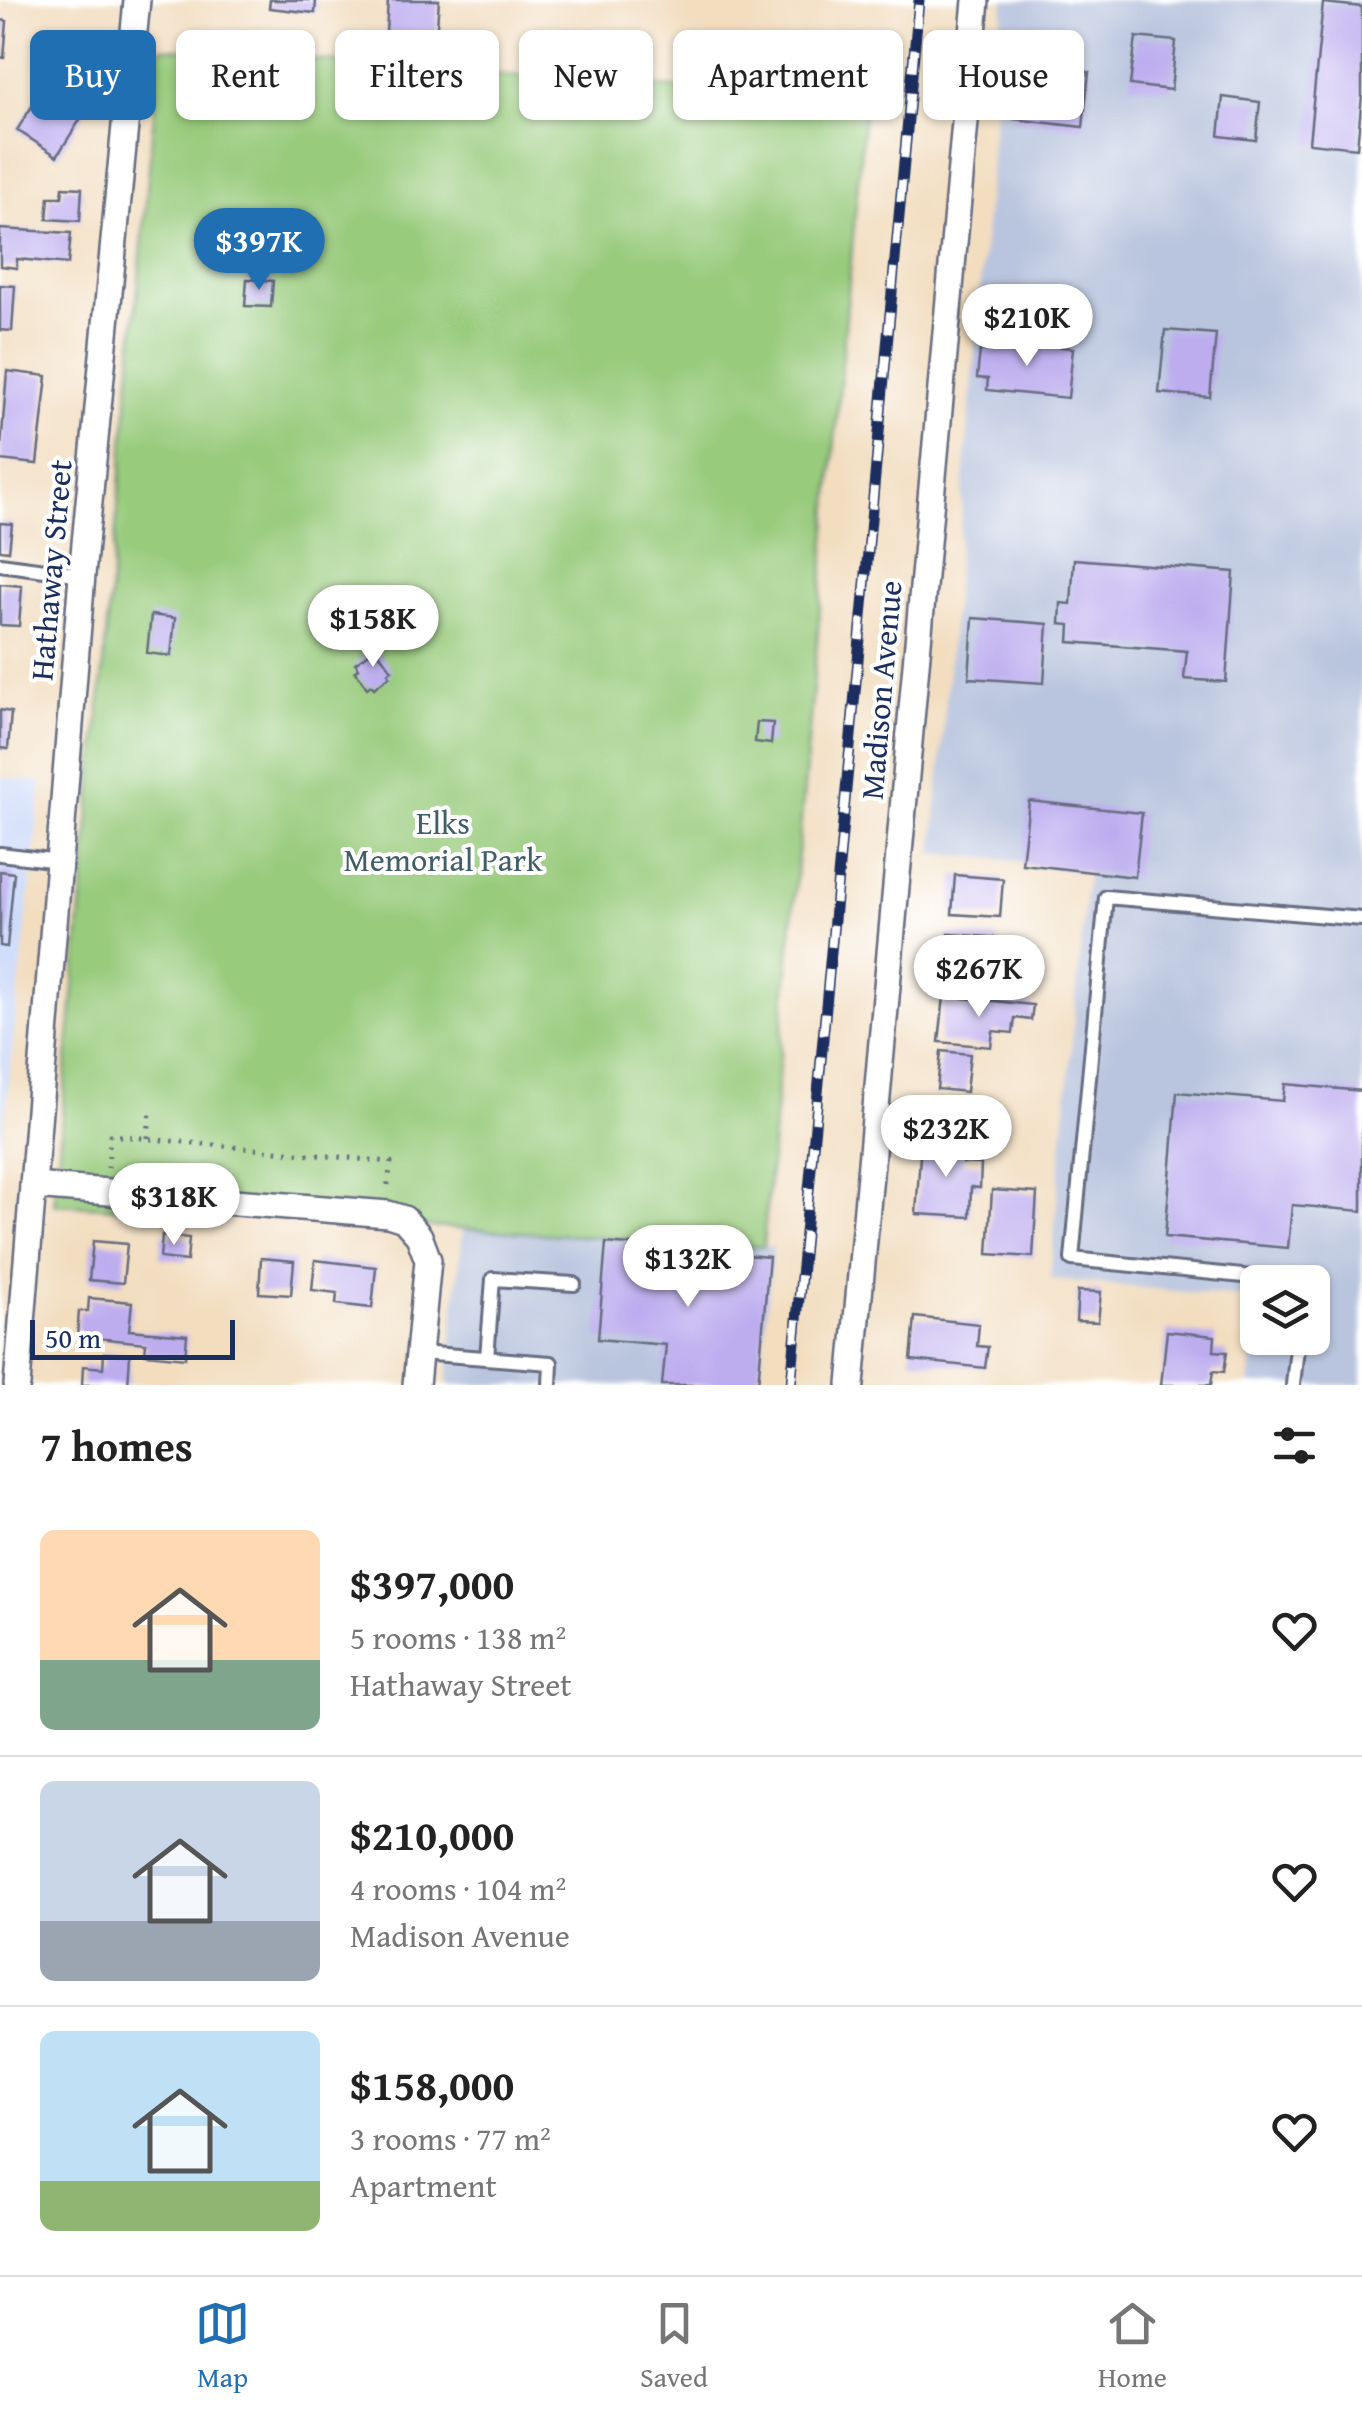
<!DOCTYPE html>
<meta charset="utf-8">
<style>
:root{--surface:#fff;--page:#f6f6f6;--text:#222;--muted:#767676;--line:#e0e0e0;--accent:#1f6fb2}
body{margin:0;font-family:"Gentium Book Plus",serif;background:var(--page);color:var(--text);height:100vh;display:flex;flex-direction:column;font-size:38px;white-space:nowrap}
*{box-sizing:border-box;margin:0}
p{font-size:32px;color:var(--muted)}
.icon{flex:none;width:55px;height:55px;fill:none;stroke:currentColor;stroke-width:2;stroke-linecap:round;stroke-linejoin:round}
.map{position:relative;height:1385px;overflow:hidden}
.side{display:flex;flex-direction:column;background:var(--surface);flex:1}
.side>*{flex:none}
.banner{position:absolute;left:30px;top:30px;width:1302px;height:90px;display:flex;gap:20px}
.fabs{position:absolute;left:1240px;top:1265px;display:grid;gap:20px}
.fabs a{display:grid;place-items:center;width:90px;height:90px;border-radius:15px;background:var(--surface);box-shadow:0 2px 8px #0004;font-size:50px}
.scale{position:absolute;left:30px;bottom:25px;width:205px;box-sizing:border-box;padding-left:10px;border:5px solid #1b2f5e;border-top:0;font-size:28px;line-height:35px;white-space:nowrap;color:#1b2f5e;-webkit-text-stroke:8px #fff;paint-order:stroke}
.price{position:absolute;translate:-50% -85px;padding:0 22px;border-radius:35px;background:#fff;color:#222;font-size:32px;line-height:65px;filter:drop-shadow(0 2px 5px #0008)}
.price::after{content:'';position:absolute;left:50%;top:60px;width:30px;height:22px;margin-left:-15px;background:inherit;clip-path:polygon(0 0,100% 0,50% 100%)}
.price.current{background:var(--accent);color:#fff}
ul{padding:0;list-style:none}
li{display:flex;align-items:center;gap:30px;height:250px;padding:0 40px}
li+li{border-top:2px solid var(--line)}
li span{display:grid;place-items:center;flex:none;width:280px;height:200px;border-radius:15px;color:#555}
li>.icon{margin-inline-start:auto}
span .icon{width:120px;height:120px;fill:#fffc;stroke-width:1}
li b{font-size:42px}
h2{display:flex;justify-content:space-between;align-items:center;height:120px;padding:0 40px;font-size:42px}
.pill{padding:0 35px;border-radius:15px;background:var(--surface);box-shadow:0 2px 8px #0004;font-size:35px;line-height:90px}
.pill.current{background:var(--accent);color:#fff}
.tab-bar{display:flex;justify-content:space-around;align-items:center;height:140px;border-top:2px solid var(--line);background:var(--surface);font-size:28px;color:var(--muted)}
.tab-bar a{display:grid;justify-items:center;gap:5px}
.tab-bar .current{color:var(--accent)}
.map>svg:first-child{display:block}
.built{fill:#cddbfa}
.industrial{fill:#b9c5de;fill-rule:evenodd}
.green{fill:#98cb7b;stroke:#5a7d6c;stroke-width:2.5}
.building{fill:#bdadef}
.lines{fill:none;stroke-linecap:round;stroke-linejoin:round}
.service-casing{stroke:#666c80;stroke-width:18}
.minor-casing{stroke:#666c80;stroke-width:30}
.path{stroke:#666c80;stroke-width:5;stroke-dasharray:2.5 8;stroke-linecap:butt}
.service{stroke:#fff;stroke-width:12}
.minor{stroke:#fff;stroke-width:25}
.rail-casing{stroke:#1b2f5e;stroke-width:11}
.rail{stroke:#fff;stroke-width:8;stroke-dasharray:22;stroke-linecap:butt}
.labels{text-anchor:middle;stroke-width:8;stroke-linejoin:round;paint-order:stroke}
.street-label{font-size:32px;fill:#1b2f5e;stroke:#fff}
.park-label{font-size:32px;fill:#405e67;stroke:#fff}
</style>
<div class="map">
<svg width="1362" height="1385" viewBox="0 0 1362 1385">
<rect width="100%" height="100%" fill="#fff"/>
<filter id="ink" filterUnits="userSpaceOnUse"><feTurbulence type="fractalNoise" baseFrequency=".01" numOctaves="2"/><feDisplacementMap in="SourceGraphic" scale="20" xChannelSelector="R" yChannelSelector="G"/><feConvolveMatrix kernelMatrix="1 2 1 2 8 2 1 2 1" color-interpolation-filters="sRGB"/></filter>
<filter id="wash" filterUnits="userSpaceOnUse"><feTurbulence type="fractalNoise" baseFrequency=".0048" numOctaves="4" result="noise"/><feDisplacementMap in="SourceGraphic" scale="40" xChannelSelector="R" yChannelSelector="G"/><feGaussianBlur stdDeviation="2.25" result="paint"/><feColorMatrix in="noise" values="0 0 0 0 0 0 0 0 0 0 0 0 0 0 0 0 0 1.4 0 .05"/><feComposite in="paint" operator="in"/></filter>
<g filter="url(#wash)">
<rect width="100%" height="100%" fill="#f2ddbf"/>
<path class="built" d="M0,777L42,782L0,1156Z"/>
<g class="industrial">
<path d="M1004,0H1362V1385H1249L1257,1299L1050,1279L1088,868L933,853ZM1258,1282H1312V1338H1258Z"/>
<path d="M463,1228L773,1247L759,1385H447Z"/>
</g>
<path class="green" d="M160,48L865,103L763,1247L54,1204Z"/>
<g id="blocks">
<g class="building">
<path d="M270,0H316L315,13L269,8Z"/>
<path d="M388,0H439L435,52L385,49Z"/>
<path d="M1323,3L1362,7V95L1357,148L1309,143Z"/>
<path d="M0,20L7,21L4,58L0,57Z"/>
<path d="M1136,37L1176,41L1171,90L1130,85Z"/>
<path d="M1029,66L1089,72L1083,127L1013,119L1017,82L1027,83Z"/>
<path d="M74,75L99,90L57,156L17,130L51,76L67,86Z"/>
<path d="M1223,97L1260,102L1256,140L1219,136Z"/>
<path d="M63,187L82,188L80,221L47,219L49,197H62Z"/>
<path d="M0,229L71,233L68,264L17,259V268L0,266Z"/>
<path d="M247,279L273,281L271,307L245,306Z"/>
<path d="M0,285L15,286L12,331L0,330Z"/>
<path d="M1165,330L1216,334L1210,397L1159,393Z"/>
<path d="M991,340L1073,348L1068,398L987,390L988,379L977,378L980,350L990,351Z"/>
<path d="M7,371L47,376L37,464L0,460Z"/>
<path d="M0,523L12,524L9,551L0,550Z"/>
<path d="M1074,559L1234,572L1226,682L1184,679L1187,651L1069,642L1070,625L1060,624L1061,603L1071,604Z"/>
<path d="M0,584L22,586L19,626L0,625Z"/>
<path d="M151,615L175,618L171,656L147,653Z"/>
<path d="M973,618L1048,624L1044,683L969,678Z"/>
<path d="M372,651L375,656L379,653L392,670L388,673L390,676L374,688L371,685L367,688L355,671L359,668L355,663Z"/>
<path d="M0,710L11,712L8,749L0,748Z"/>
<path d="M757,722L773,723L771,744L755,742Z"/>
<path d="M1029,801L1142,813L1135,877L1022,864Z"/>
<path d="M0,871L14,873L7,947L0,946Z"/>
<path d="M955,875L1003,879L1000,917L952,914Z"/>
<path d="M949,934L998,938L996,968L947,964Z"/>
<path d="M944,996L1033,1005L1031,1020L1015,1018L1013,1033L993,1031L991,1047L939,1042Z"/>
<path d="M941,1051L970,1054L966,1092L937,1089Z"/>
<path d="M1285,1084L1362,1091V1211L1292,1205L1288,1248L1165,1237L1177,1092L1283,1101Z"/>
<path d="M921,1141L964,1144L963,1163L981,1164L980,1188L971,1187L970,1217L916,1214Z"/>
<path d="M992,1190L1037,1193L1033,1257L988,1254Z"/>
<path d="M162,1235L189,1238L187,1261L160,1258Z"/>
<path d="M93,1241L127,1244L123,1283L89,1280Z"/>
<path d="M606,1243L769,1257L758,1385H662L666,1345L598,1339Z"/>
<path d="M261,1258L294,1261L291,1295L259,1293Z"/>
<path d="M315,1260L376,1267L372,1308L336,1304L337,1293L312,1290Z"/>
<path d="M1078,1291L1101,1292L1098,1322L1076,1321Z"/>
<path d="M89,1298L132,1302L129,1330L187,1335L185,1358L145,1354L146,1343L77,1336L79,1311H88Z"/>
<path d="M915,1317L979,1324L977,1346L988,1347L985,1368L911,1360Z"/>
<path d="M1167,1331L1215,1336L1214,1351L1227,1352L1224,1372L1213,1371L1211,1385H1161Z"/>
<path d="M104,1353L130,1355L128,1385H82L83,1366L103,1368Z"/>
</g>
</g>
</g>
<g filter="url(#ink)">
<use href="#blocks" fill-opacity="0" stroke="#666c80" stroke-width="2.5"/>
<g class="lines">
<defs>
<g id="service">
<path d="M0,564L82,575"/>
<path d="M0,854L59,861"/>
<path d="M1303,1282L1072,1259L1106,897L1362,919"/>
<path d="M419,1353L551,1363L550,1385"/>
<path d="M487,1358L493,1279L574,1284"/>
<path d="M1293,1385L1298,1338"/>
</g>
<g id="minor">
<path d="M33,1186L388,1214L404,1219L419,1236L428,1260L416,1385"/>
<path d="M17,1385L82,575L137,0"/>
<path d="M851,1385L976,0"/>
</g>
</defs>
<use href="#service" class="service-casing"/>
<use href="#minor" class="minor-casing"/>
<g class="path">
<path d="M148,1138L150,1109"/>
<path d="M108,1168L110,1135L391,1162L387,1190"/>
</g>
<use href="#service" class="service"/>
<use href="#minor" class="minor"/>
<defs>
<path id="rail" d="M791,1385L919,0"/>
</defs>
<use href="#rail" class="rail-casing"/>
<use href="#rail" class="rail"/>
</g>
</g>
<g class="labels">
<g class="street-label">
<text transform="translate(51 570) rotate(-85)" y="11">Hathaway Street</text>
<text transform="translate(881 690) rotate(-85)" y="11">Madison Avenue</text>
</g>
<g class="park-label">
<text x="443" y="834">Elks<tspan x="443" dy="37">Memorial Park</tspan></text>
</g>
</g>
</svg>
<div class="fabs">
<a><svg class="icon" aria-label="layers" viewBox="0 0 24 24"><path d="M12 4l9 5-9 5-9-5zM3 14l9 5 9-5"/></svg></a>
</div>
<div class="scale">50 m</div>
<b class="price current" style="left:259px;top:293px">$397K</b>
<b class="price" style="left:1027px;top:369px">$210K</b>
<b class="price" style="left:373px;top:670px">$158K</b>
<b class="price" style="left:979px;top:1020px">$267K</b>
<b class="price" style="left:946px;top:1180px">$232K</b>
<b class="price" style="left:174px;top:1248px">$318K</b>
<b class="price" style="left:688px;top:1310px">$132K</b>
<div class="banner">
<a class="pill current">Buy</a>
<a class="pill">Rent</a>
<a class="pill">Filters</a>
<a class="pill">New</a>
<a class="pill">Apartment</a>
<a class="pill">House</a>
</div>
</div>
<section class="side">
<h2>7 homes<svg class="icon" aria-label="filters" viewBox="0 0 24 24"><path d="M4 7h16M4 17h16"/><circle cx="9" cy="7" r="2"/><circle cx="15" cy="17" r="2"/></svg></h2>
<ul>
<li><span style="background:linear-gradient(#ffd9b3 65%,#7fa58c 0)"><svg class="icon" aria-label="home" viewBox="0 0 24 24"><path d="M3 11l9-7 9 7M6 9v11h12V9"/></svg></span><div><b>$397,000</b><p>5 rooms · 138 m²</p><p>Hathaway Street</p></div><svg class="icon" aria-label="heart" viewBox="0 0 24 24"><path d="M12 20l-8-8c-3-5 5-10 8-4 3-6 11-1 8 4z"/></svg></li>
<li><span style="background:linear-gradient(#c9d6e8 70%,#9aa5b1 0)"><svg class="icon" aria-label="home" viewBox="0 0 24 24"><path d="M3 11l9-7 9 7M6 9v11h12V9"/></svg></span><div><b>$210,000</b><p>4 rooms · 104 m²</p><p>Madison Avenue</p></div><svg class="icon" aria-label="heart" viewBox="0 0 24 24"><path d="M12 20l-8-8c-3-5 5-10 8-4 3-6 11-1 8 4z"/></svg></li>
<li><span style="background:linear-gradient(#bfe0f5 75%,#8fb573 0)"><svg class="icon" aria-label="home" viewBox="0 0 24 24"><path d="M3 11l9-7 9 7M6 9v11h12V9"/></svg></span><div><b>$158,000</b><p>3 rooms · 77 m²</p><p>Apartment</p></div><svg class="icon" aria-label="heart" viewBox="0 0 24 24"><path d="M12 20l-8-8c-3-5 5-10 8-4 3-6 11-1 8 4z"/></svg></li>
</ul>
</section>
<nav class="tab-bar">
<a class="current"><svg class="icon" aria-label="map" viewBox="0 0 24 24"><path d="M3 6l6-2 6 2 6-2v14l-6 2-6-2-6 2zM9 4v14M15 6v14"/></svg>Map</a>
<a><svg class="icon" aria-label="saved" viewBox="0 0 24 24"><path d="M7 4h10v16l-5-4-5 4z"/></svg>Saved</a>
<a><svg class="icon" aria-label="home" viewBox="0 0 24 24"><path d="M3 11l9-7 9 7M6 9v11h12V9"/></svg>Home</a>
</nav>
